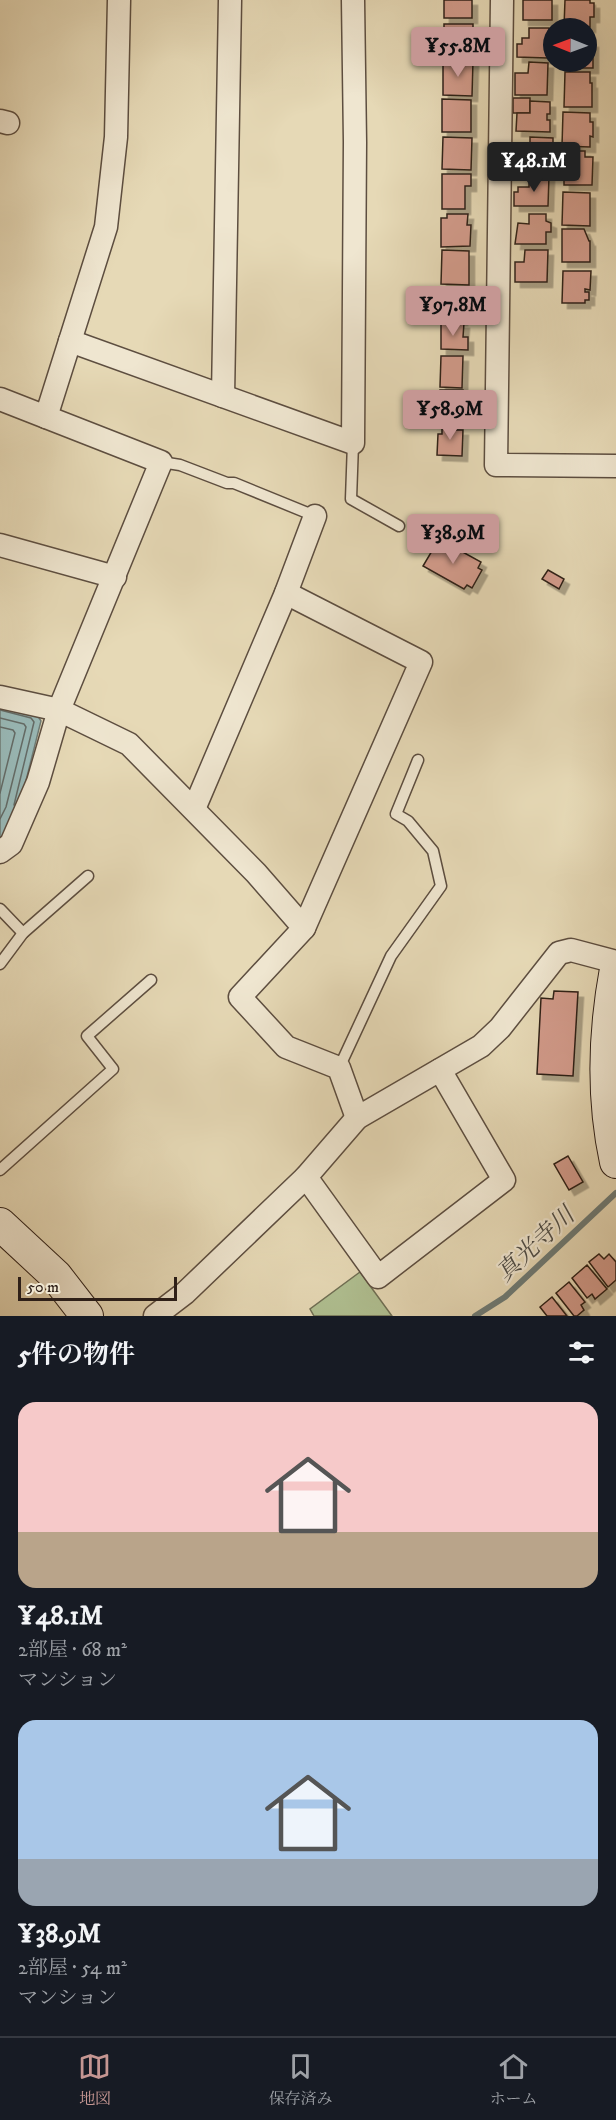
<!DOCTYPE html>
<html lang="ja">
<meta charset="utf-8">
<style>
:root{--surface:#171b24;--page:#242831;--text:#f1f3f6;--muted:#9ea1a6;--line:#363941;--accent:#c59692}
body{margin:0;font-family:"IM FELL DW Pica","Noto Serif JP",serif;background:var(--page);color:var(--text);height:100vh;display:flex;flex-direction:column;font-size:22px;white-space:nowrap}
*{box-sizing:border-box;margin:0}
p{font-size:20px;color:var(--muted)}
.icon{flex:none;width:33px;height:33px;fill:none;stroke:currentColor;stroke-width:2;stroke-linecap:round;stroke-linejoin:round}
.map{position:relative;height:1316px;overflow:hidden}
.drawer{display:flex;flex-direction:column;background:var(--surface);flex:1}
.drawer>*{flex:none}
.needle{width:39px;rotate:271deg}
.tools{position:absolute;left:543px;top:18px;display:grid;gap:12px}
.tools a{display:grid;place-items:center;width:54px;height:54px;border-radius:50%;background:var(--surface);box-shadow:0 6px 24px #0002;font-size:30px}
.scale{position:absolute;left:18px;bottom:15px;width:159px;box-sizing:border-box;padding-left:6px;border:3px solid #2f2018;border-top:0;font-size:16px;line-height:21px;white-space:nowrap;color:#2f2018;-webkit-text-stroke:4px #efe6d0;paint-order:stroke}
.price{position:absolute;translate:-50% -51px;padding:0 14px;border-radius:6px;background:var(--accent);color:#111;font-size:20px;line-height:39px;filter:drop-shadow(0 2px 3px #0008)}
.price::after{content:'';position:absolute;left:50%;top:36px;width:18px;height:14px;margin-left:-9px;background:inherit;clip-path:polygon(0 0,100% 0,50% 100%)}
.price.current{background:#222;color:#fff}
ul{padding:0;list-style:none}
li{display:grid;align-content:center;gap:12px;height:318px;padding:0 18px}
li span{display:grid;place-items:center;height:186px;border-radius:18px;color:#555}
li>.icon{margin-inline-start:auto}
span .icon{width:108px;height:108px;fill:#fffc;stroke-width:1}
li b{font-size:26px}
h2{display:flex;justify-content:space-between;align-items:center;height:72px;padding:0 18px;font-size:26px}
.tab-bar{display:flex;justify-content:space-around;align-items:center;height:84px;border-top:2px solid var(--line);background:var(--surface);font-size:16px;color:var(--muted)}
.tab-bar a{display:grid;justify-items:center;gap:3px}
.tab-bar .current{color:var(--accent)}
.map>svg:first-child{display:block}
.green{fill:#b0c092;stroke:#707055;stroke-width:1.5}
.water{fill:#99b9b7;stroke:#6f7c77;stroke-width:1.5}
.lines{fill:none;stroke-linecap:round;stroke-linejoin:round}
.shore{stroke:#646c68;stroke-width:1.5}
.stream{stroke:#6f7c77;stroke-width:6}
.building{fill:#d29b8b;stroke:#2f2018;stroke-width:1.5;filter:url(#shadow)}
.lane-casing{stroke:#5d4e40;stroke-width:13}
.street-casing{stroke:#5d4e40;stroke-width:25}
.secondary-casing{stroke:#2f2018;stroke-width:34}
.lane{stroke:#efe6d0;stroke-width:10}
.street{stroke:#efe6d0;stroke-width:22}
.secondary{stroke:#efe6d0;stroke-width:32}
.labels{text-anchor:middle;stroke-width:4.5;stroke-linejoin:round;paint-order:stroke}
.water-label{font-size:24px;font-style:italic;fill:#4f4e48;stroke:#efe6d0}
</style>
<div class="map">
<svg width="616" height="1316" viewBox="0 0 616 1316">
<defs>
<filter id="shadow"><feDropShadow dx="5.5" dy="5.5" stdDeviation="0" flood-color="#0004"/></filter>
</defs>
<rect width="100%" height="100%" fill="#e6d9b6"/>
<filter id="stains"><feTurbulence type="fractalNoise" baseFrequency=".00333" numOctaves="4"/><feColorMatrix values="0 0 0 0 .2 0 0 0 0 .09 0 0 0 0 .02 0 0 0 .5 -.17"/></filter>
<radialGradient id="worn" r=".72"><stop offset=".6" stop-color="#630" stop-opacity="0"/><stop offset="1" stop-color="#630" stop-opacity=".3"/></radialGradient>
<path class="green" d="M360,1272L392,1316H314L310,1309Z"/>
<path class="water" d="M0,704L36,713L41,721L18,812L0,843Z"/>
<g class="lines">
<g class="shore">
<path d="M0,710L31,718L34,722L14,805"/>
<path d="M0,718L24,724L26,727L6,807L0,819"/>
<path d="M0,727L13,730L15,733L0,793"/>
</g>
<path class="stream" d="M475,1316L505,1297L616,1193"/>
</g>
<g class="building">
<rect x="444" y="0" width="28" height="18"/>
<rect x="523" y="0" width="29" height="20"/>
<path d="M565,0H590V3H594V17H590V27H564Z"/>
<path d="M444,24H473V48H470V56H444Z"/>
<path d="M529,28H549V47L553,50L548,58L517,57V44H522V38H529Z"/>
<path d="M586,33H590V42H593V68H564V62H586Z"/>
<path d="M443,61H473L472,96L443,95Z"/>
<path d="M529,62L548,63L547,95H515V73H528Z"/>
<path d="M565,72H590V83H592V107H564Z"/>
<rect x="513" y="98" width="17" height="15"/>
<path d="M442,99L471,100V132H442Z"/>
<path d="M530,101L550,102V114H547V120H550V132L516,131L517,113H530Z"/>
<path d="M563,112L590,113V122H593V137L590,136V147L562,146Z"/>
<path d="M443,137L472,138L471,170L442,169Z"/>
<path d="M530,137L553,138V169L517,168V160H513V152H517V148H530Z"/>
<path d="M564,151H585V157H593L592,185H564Z"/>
<path d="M442,174H471V186H465V209H442Z"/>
<path d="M529,176H549L548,206H514V192H518V187H529Z"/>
<path d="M563,192L590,193V226L562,225Z"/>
<path d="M447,214H468L467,225H471L470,246L441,247V218H447Z"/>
<path d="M529,214H546V221L551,223V232H546V244H515L518,223L529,224Z"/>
<path d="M562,229H584L589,241H590V262H562Z"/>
<path d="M442,250L469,251V285L441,284Z"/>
<path d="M525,250H548L547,282H515V262H524Z"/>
<path d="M563,271H591L590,290L585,289V292H589V300H585V303H562Z"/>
<rect x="440" y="288" width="22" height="32"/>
<path d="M441,322L464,323L463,337H468V350L441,349Z"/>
<path d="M441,356H463L462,388L440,387Z"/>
<rect x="440" y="390" width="23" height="28"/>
<path d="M442,424H454V430H463L462,456L437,455L438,434H442Z"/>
<path d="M439,539L481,562L478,568L482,570L472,588L467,585L464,589L423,566Z"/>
<path d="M548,570L564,579L559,589L542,579Z"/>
<path d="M554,991L578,992L573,1076L537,1074L541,998L553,999Z"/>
<path d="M568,1156L583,1182L569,1190L554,1164Z"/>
<path d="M599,1254L604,1259L609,1254L616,1262V1280L608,1287L589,1262Z"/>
<path d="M587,1265L607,1289L595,1299L592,1294L587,1298L572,1278Z"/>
<path d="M569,1282L585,1302L581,1305L584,1310L577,1316H574L556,1293Z"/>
<path d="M552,1297L567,1316H547L540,1307Z"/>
</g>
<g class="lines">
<defs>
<g id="lane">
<path d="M353,443L351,499L399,526"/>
<path d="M161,462L180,465L227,483H234L315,516"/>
<path d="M0,909L23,933"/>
<path d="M0,964L23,933L88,876"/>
<path d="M339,1068L391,956L441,886L433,851L408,821L396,814L418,760"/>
<path d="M0,1170L113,1069L87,1036L151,980"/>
</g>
<g id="street">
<path d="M502,0L496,465L616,466"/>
<path d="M0,121L8,123"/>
<path d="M70,341L353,443L355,142L353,0"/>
<path d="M223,396L230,0"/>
<path d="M0,399L161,462L59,710L38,782L11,844L0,852"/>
<path d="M46,417L106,227L116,137L119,0"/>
<path d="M0,545L115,577"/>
<path d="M286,593L421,662L304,928"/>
<path d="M0,697L59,710L129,744L256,873L304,928L240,997L286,1047L339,1068L357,1118"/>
<path d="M194,809L286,593L315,516"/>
<path d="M306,1177L378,1277L504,1180L440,1070"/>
<path d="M155,1316L185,1293L306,1177L357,1118L481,1046L500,1028L559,953L571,950L616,962"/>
</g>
<g id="secondary">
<path d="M616,969C604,1034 602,1097 616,1162"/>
<path d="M0,1224L56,1276L87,1316"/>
</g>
</defs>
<use href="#lane" class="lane-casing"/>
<use href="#street" class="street-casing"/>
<use href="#secondary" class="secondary-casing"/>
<use href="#lane" class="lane"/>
<use href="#street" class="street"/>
<use href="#secondary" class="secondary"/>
</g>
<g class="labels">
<g class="water-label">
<text transform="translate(535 1244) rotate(-43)" y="8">真光寺川</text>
</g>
</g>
<rect width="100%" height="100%" filter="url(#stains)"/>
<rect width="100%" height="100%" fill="url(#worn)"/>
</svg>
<div class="tools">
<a><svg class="needle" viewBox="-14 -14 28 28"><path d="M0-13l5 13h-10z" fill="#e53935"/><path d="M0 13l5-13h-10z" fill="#9ea1a6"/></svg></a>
</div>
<div class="scale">50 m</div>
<b class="price" style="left:458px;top:78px">¥55.8M</b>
<b class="price current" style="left:534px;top:193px">¥48.1M</b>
<b class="price" style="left:453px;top:337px">¥97.8M</b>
<b class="price" style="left:450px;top:441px">¥58.9M</b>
<b class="price" style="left:453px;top:565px">¥38.9M</b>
</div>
<section class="drawer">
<h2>5件の物件<svg class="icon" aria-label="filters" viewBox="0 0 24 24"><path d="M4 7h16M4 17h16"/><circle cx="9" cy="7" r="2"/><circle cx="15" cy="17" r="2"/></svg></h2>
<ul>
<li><span style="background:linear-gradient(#f6c9c9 70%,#b9a48a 0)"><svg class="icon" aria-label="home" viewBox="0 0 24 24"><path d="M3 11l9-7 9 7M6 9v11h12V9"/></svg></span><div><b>¥48.1M</b><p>2部屋 · 68 m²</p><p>マンション</p></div></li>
<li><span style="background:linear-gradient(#a9c7e8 75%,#9aa5b1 0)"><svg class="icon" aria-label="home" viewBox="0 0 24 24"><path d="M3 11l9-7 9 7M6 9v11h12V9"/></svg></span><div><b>¥38.9M</b><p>2部屋 · 54 m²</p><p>マンション</p></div></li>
</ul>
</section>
<nav class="tab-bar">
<a class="current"><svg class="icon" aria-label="map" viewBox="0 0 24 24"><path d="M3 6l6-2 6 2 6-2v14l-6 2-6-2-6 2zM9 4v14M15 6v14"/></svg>地図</a>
<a><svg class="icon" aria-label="saved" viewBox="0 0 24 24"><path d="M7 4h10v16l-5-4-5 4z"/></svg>保存済み</a>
<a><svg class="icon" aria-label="home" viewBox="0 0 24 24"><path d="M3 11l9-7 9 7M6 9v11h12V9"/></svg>ホーム</a>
</nav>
